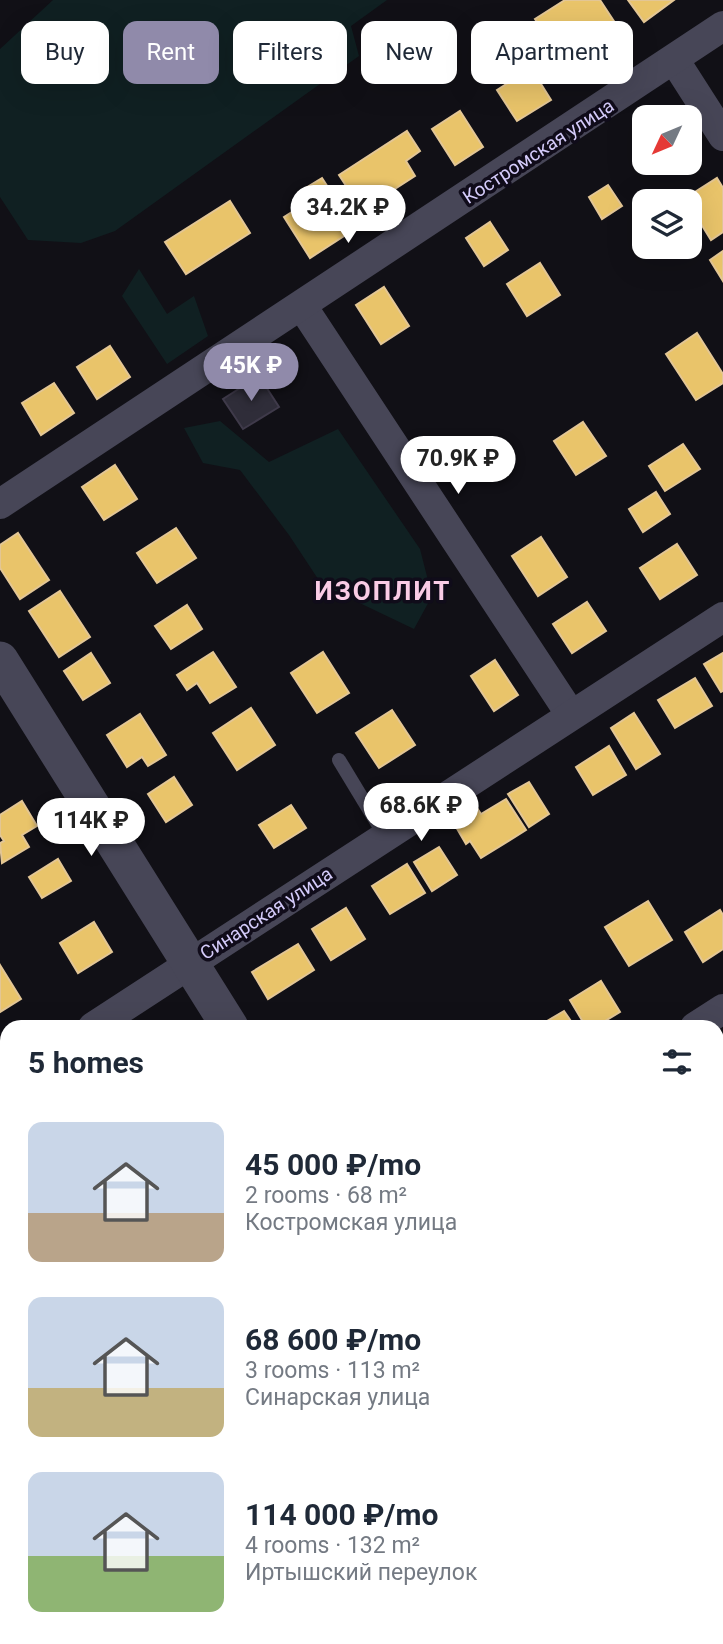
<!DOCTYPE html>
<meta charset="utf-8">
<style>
:root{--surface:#fff;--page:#f6f6f7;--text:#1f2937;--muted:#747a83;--accent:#908aaa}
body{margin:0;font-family:Roboto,sans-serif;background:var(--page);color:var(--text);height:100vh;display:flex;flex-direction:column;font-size:26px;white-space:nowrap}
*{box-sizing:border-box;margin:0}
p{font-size:23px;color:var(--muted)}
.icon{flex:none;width:38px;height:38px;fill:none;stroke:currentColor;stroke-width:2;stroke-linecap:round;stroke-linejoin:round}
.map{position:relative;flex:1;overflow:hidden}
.drawer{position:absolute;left:0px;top:1020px;width:724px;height:625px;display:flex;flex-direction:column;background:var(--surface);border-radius:21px 21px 0 0;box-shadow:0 7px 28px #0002}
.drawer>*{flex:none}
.hud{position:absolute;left:21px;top:21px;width:682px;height:63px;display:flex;gap:14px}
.needle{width:46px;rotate:226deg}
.fabs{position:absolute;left:632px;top:105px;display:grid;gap:14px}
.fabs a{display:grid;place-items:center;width:70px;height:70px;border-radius:14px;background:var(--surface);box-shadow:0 7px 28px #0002;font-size:35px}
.price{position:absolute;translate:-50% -60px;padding:0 16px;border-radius:24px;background:#fff;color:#222;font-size:23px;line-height:46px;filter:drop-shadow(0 2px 4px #0008)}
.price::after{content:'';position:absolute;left:50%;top:42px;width:21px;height:16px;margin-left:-10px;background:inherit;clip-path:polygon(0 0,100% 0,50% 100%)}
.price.active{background:var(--accent);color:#fff}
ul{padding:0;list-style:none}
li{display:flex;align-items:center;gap:21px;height:175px;padding:0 28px}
li span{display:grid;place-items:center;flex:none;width:196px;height:140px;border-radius:14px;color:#555}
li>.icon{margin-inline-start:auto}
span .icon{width:84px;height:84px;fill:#fffc;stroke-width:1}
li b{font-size:30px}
h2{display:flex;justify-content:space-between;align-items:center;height:84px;padding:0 28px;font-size:30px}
.chip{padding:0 24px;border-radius:14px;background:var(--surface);box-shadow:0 7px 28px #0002;font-size:24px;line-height:63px}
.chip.active{background:var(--accent);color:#fff}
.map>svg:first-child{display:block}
.green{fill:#102022}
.homes{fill:#e9c46a;stroke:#e3c695;stroke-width:2}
.public{fill:#457b9d;stroke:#7093b9;stroke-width:2}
.building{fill:#2f2d39;stroke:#3f3a4a;stroke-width:2}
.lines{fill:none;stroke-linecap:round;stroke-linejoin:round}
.service{stroke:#474657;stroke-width:14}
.minor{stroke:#474657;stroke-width:30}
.tertiary{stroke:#474657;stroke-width:37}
.labels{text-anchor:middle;stroke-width:7;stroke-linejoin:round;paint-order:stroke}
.street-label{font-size:19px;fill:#d4cbfa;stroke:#100c1a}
.district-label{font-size:26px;font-weight:bold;letter-spacing:2px;fill:#facce6;stroke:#100c1a}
</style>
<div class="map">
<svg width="723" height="1644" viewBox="0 0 723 1644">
<rect width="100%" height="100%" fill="#111016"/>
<g class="green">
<path d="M53,0H387L351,26L359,56L115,231L81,243L28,240L0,197V49Z"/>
<path d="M139,269L167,314L194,296L208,336L167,364L122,296Z"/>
<path d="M220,421L269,462L338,429L420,549L432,596L414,629L322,585L289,535L240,470L203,463L184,428Z"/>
</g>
<g class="homes">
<path d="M565,0H600L623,35L568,70L535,19Z"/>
<path d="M628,0H674L644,22Z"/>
<path d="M531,68L551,100L517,121L497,90Z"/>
<path d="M460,111L483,147L455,165L432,129Z"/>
<path d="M407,131L420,151L406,161L415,176L362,210L339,175Z"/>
<path d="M322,178L355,229L310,258L284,217L306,203L299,192Z"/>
<path d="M717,178L723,188V232L711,240L690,206V201L684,199Z"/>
<path d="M608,185L622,206L602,219L589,197Z"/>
<path d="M230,201L250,233L186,274L165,242Z"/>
<path d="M490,222L508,250L484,266L466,238Z"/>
<path d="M723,251V281L710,260Z"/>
<path d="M540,263L560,295L527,316L507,284Z"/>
<path d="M384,287L409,326L381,344L356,305Z"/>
<path d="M697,333L723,374V383L696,400L666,354Z"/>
<path d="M110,346L130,377L97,399L77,367Z"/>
<path d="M54,383L74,413L41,435L22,403Z"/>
<path d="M583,422L606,456L576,475L554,441Z"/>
<path d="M683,444L700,469L665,491L649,466Z"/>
<path d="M115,465L137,499L104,520L82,487Z"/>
<path d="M656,492L670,514L643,532L629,509Z"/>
<path d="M176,528L196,558L157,583L137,553Z"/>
<path d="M18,533L49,580L20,599L0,568V545Z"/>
<path d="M541,537L567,577L538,596L512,556Z"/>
<path d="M677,544L697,575L660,599L640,568Z"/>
<path d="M60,591L90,637L59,657L29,611Z"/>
<path d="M587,602L606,631L572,653L553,624Z"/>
<path d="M187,605L202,629L171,649L155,626Z"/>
<path d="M213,652L236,687L210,703L197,683L187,690L177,675Z"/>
<path d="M323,652L349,693L317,713L291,673Z"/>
<path d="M91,653L110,683L83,700L64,671Z"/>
<path d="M723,653V691L721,692L704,664Z"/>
<path d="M495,660L518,695L494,711L471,676Z"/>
<path d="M695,678L712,706L675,728L658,700Z"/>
<path d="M251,708L275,745L237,770L213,733Z"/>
<path d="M392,710L415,745L379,768L356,733Z"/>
<path d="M634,713L660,754L636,769L611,728Z"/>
<path d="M140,714L166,755L148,766L142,757L127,767L107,735Z"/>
<path d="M609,746L626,775L593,795L576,767Z"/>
<path d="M174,777L192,805L166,822L148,794Z"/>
<path d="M529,782L549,814L529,827L508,794Z"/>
<path d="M506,799L526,830L481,858L470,841L466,844L452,820L475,805L481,814Z"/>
<path d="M22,801L37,826L22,835L29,847L2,863L0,843L4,841L0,835V815Z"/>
<path d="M291,805L306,828L274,848L259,825Z"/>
<path d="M439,847L457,875L432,891L414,862Z"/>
<path d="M58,859L71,881L42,898L29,877Z"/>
<path d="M407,864L425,893L390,914L372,886Z"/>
<path d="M648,901L672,940L629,966L605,927Z"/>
<path d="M346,908L365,939L331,960L312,929Z"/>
<path d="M720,910L723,915V949L703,962L685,932Z"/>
<path d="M94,922L112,952L78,973L60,943Z"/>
<path d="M298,944L314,970L268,999L252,972Z"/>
<path d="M0,965L21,999L0,1012Z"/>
<path d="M601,981L620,1012L595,1027H586L570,1000Z"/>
<path d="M564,1011L575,1027H537Z"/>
<path d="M723,1054V1103L718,1095V1058Z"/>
<path d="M7,1270V1330L0,1334V1274Z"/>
<path d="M723,1323V1354L718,1345V1326Z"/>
<path d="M1,1379L7,1389V1415L0,1420Z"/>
<path d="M7,1521V1549L0,1538V1525Z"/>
<path d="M554,1638H638L642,1644H557Z"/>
</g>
<path class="public" d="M723,1615V1644H709L705,1638H718V1618Z"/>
<path class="building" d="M259,376L279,407L243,429L223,399Z"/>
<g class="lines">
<g class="service">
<path d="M339,760L385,836"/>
<path d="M504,1638L508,1644"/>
<path d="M660,1638L664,1644"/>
</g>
<g class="minor">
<path d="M675,61L723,136"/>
<path d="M302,306L571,715"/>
<path d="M0,504L723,26"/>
<path d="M93,1027L723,617"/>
<path d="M695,1027L723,1009"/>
<path d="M0,1089L7,1084"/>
<path d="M0,1480L7,1476"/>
</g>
<g class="tertiary">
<path d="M0,660L230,1027"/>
<path d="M718,1447L723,1444"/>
<path d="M416,1644L425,1638"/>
</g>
</g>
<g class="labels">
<g class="street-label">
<text transform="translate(538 151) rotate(-33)" y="7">Костромская улица</text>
<text transform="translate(266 913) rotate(-33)" y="7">Синарская улица</text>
</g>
<g class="district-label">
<text x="383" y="600">ИЗОПЛИТ</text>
</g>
</g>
</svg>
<div class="fabs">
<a><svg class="needle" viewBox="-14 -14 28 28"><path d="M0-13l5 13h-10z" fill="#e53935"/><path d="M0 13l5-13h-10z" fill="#747a83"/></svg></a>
<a><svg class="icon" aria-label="layers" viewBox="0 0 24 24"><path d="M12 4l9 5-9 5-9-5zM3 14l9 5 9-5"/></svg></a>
</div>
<b class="price" style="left:348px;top:245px">34.2K ₽</b>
<b class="price active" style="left:251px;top:403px">45K ₽</b>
<b class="price" style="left:458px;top:496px">70.9K ₽</b>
<b class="price" style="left:421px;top:843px">68.6K ₽</b>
<b class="price" style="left:91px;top:858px">114K ₽</b>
<div class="hud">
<a class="chip">Buy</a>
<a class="chip active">Rent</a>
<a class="chip">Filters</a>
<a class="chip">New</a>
<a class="chip">Apartment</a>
</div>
<section class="drawer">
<h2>5 homes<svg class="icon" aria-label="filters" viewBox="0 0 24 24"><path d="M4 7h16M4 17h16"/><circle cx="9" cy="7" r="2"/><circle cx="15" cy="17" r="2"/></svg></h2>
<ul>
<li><span style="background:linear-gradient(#c9d6e8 65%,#b9a48a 0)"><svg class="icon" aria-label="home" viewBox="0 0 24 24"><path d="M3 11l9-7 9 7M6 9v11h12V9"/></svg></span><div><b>45 000 ₽/mo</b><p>2 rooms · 68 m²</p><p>Костромская улица</p></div></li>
<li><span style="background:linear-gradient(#c9d6e8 65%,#c2b280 0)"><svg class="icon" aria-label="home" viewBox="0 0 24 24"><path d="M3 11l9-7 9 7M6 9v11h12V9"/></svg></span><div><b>68 600 ₽/mo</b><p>3 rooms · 113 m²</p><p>Синарская улица</p></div></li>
<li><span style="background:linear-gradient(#c9d6e8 60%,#8fb573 0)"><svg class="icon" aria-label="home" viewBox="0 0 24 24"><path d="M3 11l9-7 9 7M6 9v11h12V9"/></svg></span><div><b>114 000 ₽/mo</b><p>4 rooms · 132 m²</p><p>Иртышский переулок</p></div></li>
</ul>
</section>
</div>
